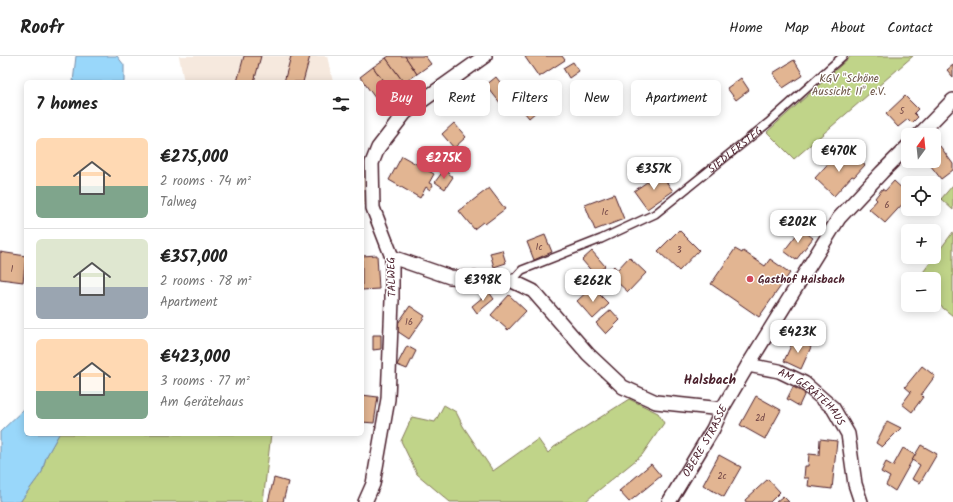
<!DOCTYPE html>
<meta charset="utf-8">
<style>
:root{--surface:#fff;--page:#f2f2f2;--text:#222;--muted:#767676;--line:#e0e0e0;--accent:#d1495b}
body{margin:0;font-family:Kalam,sans-serif;background:var(--page);color:var(--text);height:100vh;display:flex;flex-direction:column;font-size:15px;white-space:nowrap}
*{box-sizing:border-box;margin:0}
p{font-size:13px;color:var(--muted)}
.icon{flex:none;width:22px;height:22px;fill:none;stroke:currentColor;stroke-width:2;stroke-linecap:round;stroke-linejoin:round}
.map{position:relative;flex:1;overflow:hidden}
.side{position:absolute;left:24px;top:24px;width:340px;height:356px;display:flex;flex-direction:column;background:var(--surface);border-radius:6px;box-shadow:0 2px 10px #0003}
.side>*{flex:none}
.banner{position:absolute;left:376px;top:24px;width:380px;height:36px;display:flex;gap:8px}
.needle{width:26px;rotate:15deg}
.fabs{position:absolute;left:901px;top:72px;display:grid;gap:8px}
.fabs a{display:grid;place-items:center;width:40px;height:40px;border-radius:6px;background:var(--surface);box-shadow:0 2px 10px #0003;font-size:20px}
.price{position:absolute;translate:-50% -34px;padding:0 9px;border-radius:8px;background:#fff;color:#222;font-size:13px;line-height:26px;filter:drop-shadow(0 1px 2px #0008)}
.price::after{content:'';position:absolute;left:50%;top:24px;width:12px;height:9px;margin-left:-6px;background:inherit;clip-path:polygon(0 0,100% 0,50% 100%)}
.price.on{background:var(--accent);color:#fff}
ul{padding:0;list-style:none}
li{display:flex;align-items:center;gap:12px;height:100px;padding:0 12px}
li+li{border-top:1px solid var(--line)}
li span{display:grid;place-items:center;flex:none;width:112px;height:80px;border-radius:6px;color:#555}
li>.icon{margin-inline-start:auto}
span .icon{width:48px;height:48px;fill:#fffc;stroke-width:1}
li b{font-size:17px}
h2{display:flex;justify-content:space-between;align-items:center;height:48px;padding:0 12px;font-size:17px}
.pill{padding:0 14px;border-radius:6px;background:var(--surface);box-shadow:0 2px 10px #0003;font-size:14px;line-height:36px}
.pill.on{background:var(--accent);color:#fff}
header{display:flex;align-items:center;gap:24px;box-sizing:border-box;height:56px;padding:0 20px;background:var(--surface);border-bottom:1px solid var(--line)}
header strong{font-size:19px}
nav{display:flex;gap:22px;margin-inline-start:auto;font-size:14px}
.map>svg:first-child{display:block}
.built{fill:#f6e9de}
.green{fill:#c0d489;stroke:#857a5a}
.water{fill:#99d7fa;stroke:#798da7}
.building{fill:#e2b592;stroke:#4a1f2b}
.lines{fill:none;stroke-linecap:round;stroke-linejoin:round}
.lane-casing{stroke:#4a1f2b;stroke-width:10}
.street-casing{stroke:#4a1f2b;stroke-width:16}
.lane{stroke:#fff;stroke-width:7}
.street{stroke:#fff;stroke-width:13}
.poi-dot{fill:#d1495b;stroke:#fff;stroke-width:1.5}
.labels{text-anchor:middle;stroke-width:3;stroke-linejoin:round;paint-order:stroke}
.number-label{font-size:9px;fill:#704445}
.park-label{font-size:11px;fill:#6d5547;stroke:#fff}
.street-label{font-size:11px;fill:#4a1f2b;stroke:#fff}
.poi-label{font-size:11px;font-weight:bold;fill:#4a1f2b;stroke:#fff;text-anchor:start}
.quarter-label{font-size:13px;font-weight:bold;fill:#4a1f2b;stroke:#fff}
</style>
<header>
<strong>Roofr</strong>
<nav><a>Home</a><a>Map</a><a>About</a><a>Contact</a></nav>
</header>
<div class="map">
<svg width="953" height="446" viewBox="0 0 953 446">
<rect width="100%" height="100%" fill="#fff"/>
<filter id="ink" filterUnits="userSpaceOnUse"><feTurbulence type="fractalNoise" baseFrequency=".025" numOctaves="2"/><feDisplacementMap in="SourceGraphic" scale="8" xChannelSelector="R" yChannelSelector="G"/><feConvolveMatrix kernelMatrix="1 2 1 2 8 2 1 2 1" color-interpolation-filters="sRGB"/></filter>
<g filter="url(#ink)">
<g class="built">
<path d="M179,0H327L333,26H184Z"/>
<path d="M362,107L372,120L373,152L362,149Z"/>
</g>
<g class="green">
<path d="M851,0H913L794,103L767,76Z"/>
<path d="M953,129V154L941,143Z"/>
<path d="M953,176V260L934,245V223H918Z"/>
<path d="M629,343L658,357L664,367L642,399L594,438L585,446H450L417,418L401,385L412,361L435,366L444,349L456,356L463,370L493,415L538,383L548,397L554,391Z"/>
<path d="M59,378H271L263,446H20L42,416L46,401Z"/>
</g>
<g class="water">
<path d="M76,0H117L124,9V26H73Z"/>
<path d="M26,351V378H59L46,401L42,416L20,446H0V376Z"/>
</g>
<g class="building">
<path d="M244,0H261L254,26H237Z"/>
<path d="M291,0H310L303,26H284Z"/>
<path d="M389,0H405L417,18L404,27L386,2Z"/>
<path d="M405,0H425L431,8L417,18Z"/>
<path d="M527,0H562L565,4L539,21L525,1Z"/>
<path d="M386,2L404,27L391,36L373,11Z"/>
<path d="M794,4L803,19L783,32L773,17Z"/>
<path d="M573,6L579,15L569,22L563,12Z"/>
<path d="M953,9V21L947,14Z"/>
<path d="M373,11L391,36L378,46L360,21Z"/>
<path d="M496,21L511,40L501,48L486,29Z"/>
<path d="M741,22L749,34L736,44L727,32Z"/>
<path d="M529,34L543,50L529,62L515,45Z"/>
<path d="M905,40L918,53L914,57L918,61L912,67L908,63L898,71L886,58Z"/>
<path d="M454,67L466,81L454,92L442,78Z"/>
<path d="M940,90L953,108V114L941,123L927,105H934V95Z"/>
<path d="M851,96L865,109L854,121L852,120L834,140L815,122L834,101L840,108Z"/>
<path d="M402,100L434,118L429,127L433,129L430,134L426,131L420,142L389,124Z"/>
<path d="M444,114L453,121L445,133L435,126Z"/>
<path d="M660,117L673,135L647,153L634,135Z"/>
<path d="M894,125L908,138V142L885,167L869,153L877,144L875,142L882,133L885,135Z"/>
<path d="M489,132L505,153L485,168L483,166L474,173L459,155Z"/>
<path d="M614,138L624,163L595,174L585,149Z"/>
<path d="M801,173L813,182L796,204L784,195Z"/>
<path d="M679,174L699,194L679,215L658,195Z"/>
<path d="M545,179L552,196L534,204L527,186Z"/>
<path d="M735,193L742,197L743,195L765,210L770,203L790,217L759,261L711,228Z"/>
<path d="M502,194L506,207L494,211L490,197Z"/>
<path d="M592,195L605,210L595,219L582,204Z"/>
<path d="M0,196L26,200L23,226L0,223Z"/>
<path d="M377,199L379,233L362,234V200Z"/>
<path d="M629,201L646,217L628,236L607,217L614,210L617,214Z"/>
<path d="M592,231L609,248L593,263L577,245Z"/>
<path d="M489,236L494,243L477,257L472,250Z"/>
<path d="M509,239L526,255L508,274L491,259Z"/>
<path d="M410,250L425,260L409,283L394,273Z"/>
<path d="M611,254L620,264L606,278L596,267Z"/>
<path d="M373,279H381V293L373,294Z"/>
<path d="M794,283L811,291L801,313L784,305Z"/>
<path d="M407,290L416,295L407,313L397,309Z"/>
<path d="M922,310L935,320L921,339L923,341L912,356L902,348L911,336L905,331Z"/>
<path d="M793,331L805,337L799,350L787,343Z"/>
<path d="M362,339L378,341L374,367L362,366Z"/>
<path d="M756,340L781,354L765,383L740,369Z"/>
<path d="M887,365L901,372L882,391L876,387Z"/>
<path d="M820,383L837,385L832,433L808,430L809,422H804L805,410H808L809,398L819,399Z"/>
<path d="M921,389L937,398L920,427L912,423L920,409L912,404Z"/>
<path d="M903,392L915,399L895,435L886,429L890,421L881,416L886,406L893,410Z"/>
<path d="M719,399L741,411L724,441L703,429Z"/>
<path d="M651,408L661,420L629,446L619,435Z"/>
<path d="M274,422L288,426L283,446H268Z"/>
<path d="M768,423L780,436L770,446H746L745,444Z"/>
<path d="M783,440L789,446H776Z"/>
</g>
<g class="lines">
<defs>
<g id="lane">
<path id="s1" d="M512,225L522,214L601,183L655,158L768,67L843,0"/>
</g>
<g id="street">
<path d="M919,79L953,44"/>
<path d="M392,201L450,221L512,225L533,235L588,298L623,331L656,346L722,353"/>
<path id="s2" d="M748,309L779,315L804,327L833,352L848,378L855,428L861,446"/>
<path d="M365,446L373,428L388,343L392,244V201L373,152L372,107L378,92L405,57L485,0"/>
<path id="s3" d="M669,446L713,373L722,353L748,309L839,162L882,116L908,90"/>
</g>
</defs>
<use href="#lane" class="lane-casing"/>
<use href="#street" class="street-casing"/>
<use href="#lane" class="lane"/>
<use href="#street" class="street"/>
</g>
</g>
<circle class="poi-dot" cx="750" cy="223" r="4"/>
<g class="labels">
<g class="number-label">
<text x="902" y="58">5</text>
<text x="887" y="152">6</text>
<text x="605" y="159">1c</text>
<text x="539" y="194">1c</text>
<text x="679" y="197">3</text>
<text x="12" y="216">1</text>
<text x="409" y="269">16</text>
<text x="760" y="365">2d</text>
<text x="722" y="423">2c</text>
</g>
<g class="park-label">
<text x="849" y="26">KGV "Schöne<tspan x="849" dy="13">Aussicht II" e.V.</tspan></text>
</g>
<g class="street-label">
<text dy="4" stroke="none"><textPath href="#s1" startOffset="262">SIEDLERSTEG</textPath></text>
<text transform="translate(391 221) rotate(-92)" y="4">TALWEG</text>
<text dy="4" stroke="none"><textPath href="#s2" startOffset="74">AM GERÄTEHAUS</textPath></text>
<text dy="4" stroke="none"><textPath href="#s3" startOffset="71">OBERE STRASSE</textPath></text>
</g>
<g class="poi-label">
<text x="758" y="227">Gasthof Halsbach</text>
</g>
<g class="quarter-label">
<text x="710" y="328">Halsbach</text>
</g>
</g>
</svg>
<div class="fabs">
<a><svg class="needle" viewBox="-14 -14 28 28"><path d="M0-13l5 13h-10z" fill="#e53935"/><path d="M0 13l5-13h-10z" fill="#767676"/></svg></a>
<a><svg class="icon" aria-label="locate" viewBox="0 0 24 24"><circle cx="12" cy="12" r="6"/><path d="M12 2v4M12 18v4M2 12h4M18 12h4"/></svg></a>
<a>+</a>
<a>−</a>
</div>
<b class="price" style="left:839px;top:117px">€470K</b>
<b class="price on" style="left:444px;top:124px">€275K</b>
<b class="price" style="left:654px;top:135px">€357K</b>
<b class="price" style="left:798px;top:188px">€202K</b>
<b class="price" style="left:483px;top:246px">€398K</b>
<b class="price" style="left:593px;top:247px">€262K</b>
<b class="price" style="left:798px;top:298px">€423K</b>
<div class="banner">
<a class="pill on">Buy</a>
<a class="pill">Rent</a>
<a class="pill">Filters</a>
<a class="pill">New</a>
<a class="pill">Apartment</a>
</div>
<section class="side">
<h2>7 homes<svg class="icon" aria-label="filters" viewBox="0 0 24 24"><path d="M4 7h16M4 17h16"/><circle cx="9" cy="7" r="2"/><circle cx="15" cy="17" r="2"/></svg></h2>
<ul>
<li><span style="background:linear-gradient(#ffd9b3 60%,#7fa58c 0)"><svg class="icon" aria-label="home" viewBox="0 0 24 24"><path d="M3 11l9-7 9 7M6 9v11h12V9"/></svg></span><div><b>€275,000</b><p>2 rooms · 74 m²</p><p>Talweg</p></div></li>
<li><span style="background:linear-gradient(#dfe7d0 60%,#9aa5b1 0)"><svg class="icon" aria-label="home" viewBox="0 0 24 24"><path d="M3 11l9-7 9 7M6 9v11h12V9"/></svg></span><div><b>€357,000</b><p>2 rooms · 78 m²</p><p>Apartment</p></div></li>
<li><span style="background:linear-gradient(#ffd9b3 65%,#7fa58c 0)"><svg class="icon" aria-label="home" viewBox="0 0 24 24"><path d="M3 11l9-7 9 7M6 9v11h12V9"/></svg></span><div><b>€423,000</b><p>3 rooms · 77 m²</p><p>Am Gerätehaus</p></div></li>
</ul>
</section>
</div>
